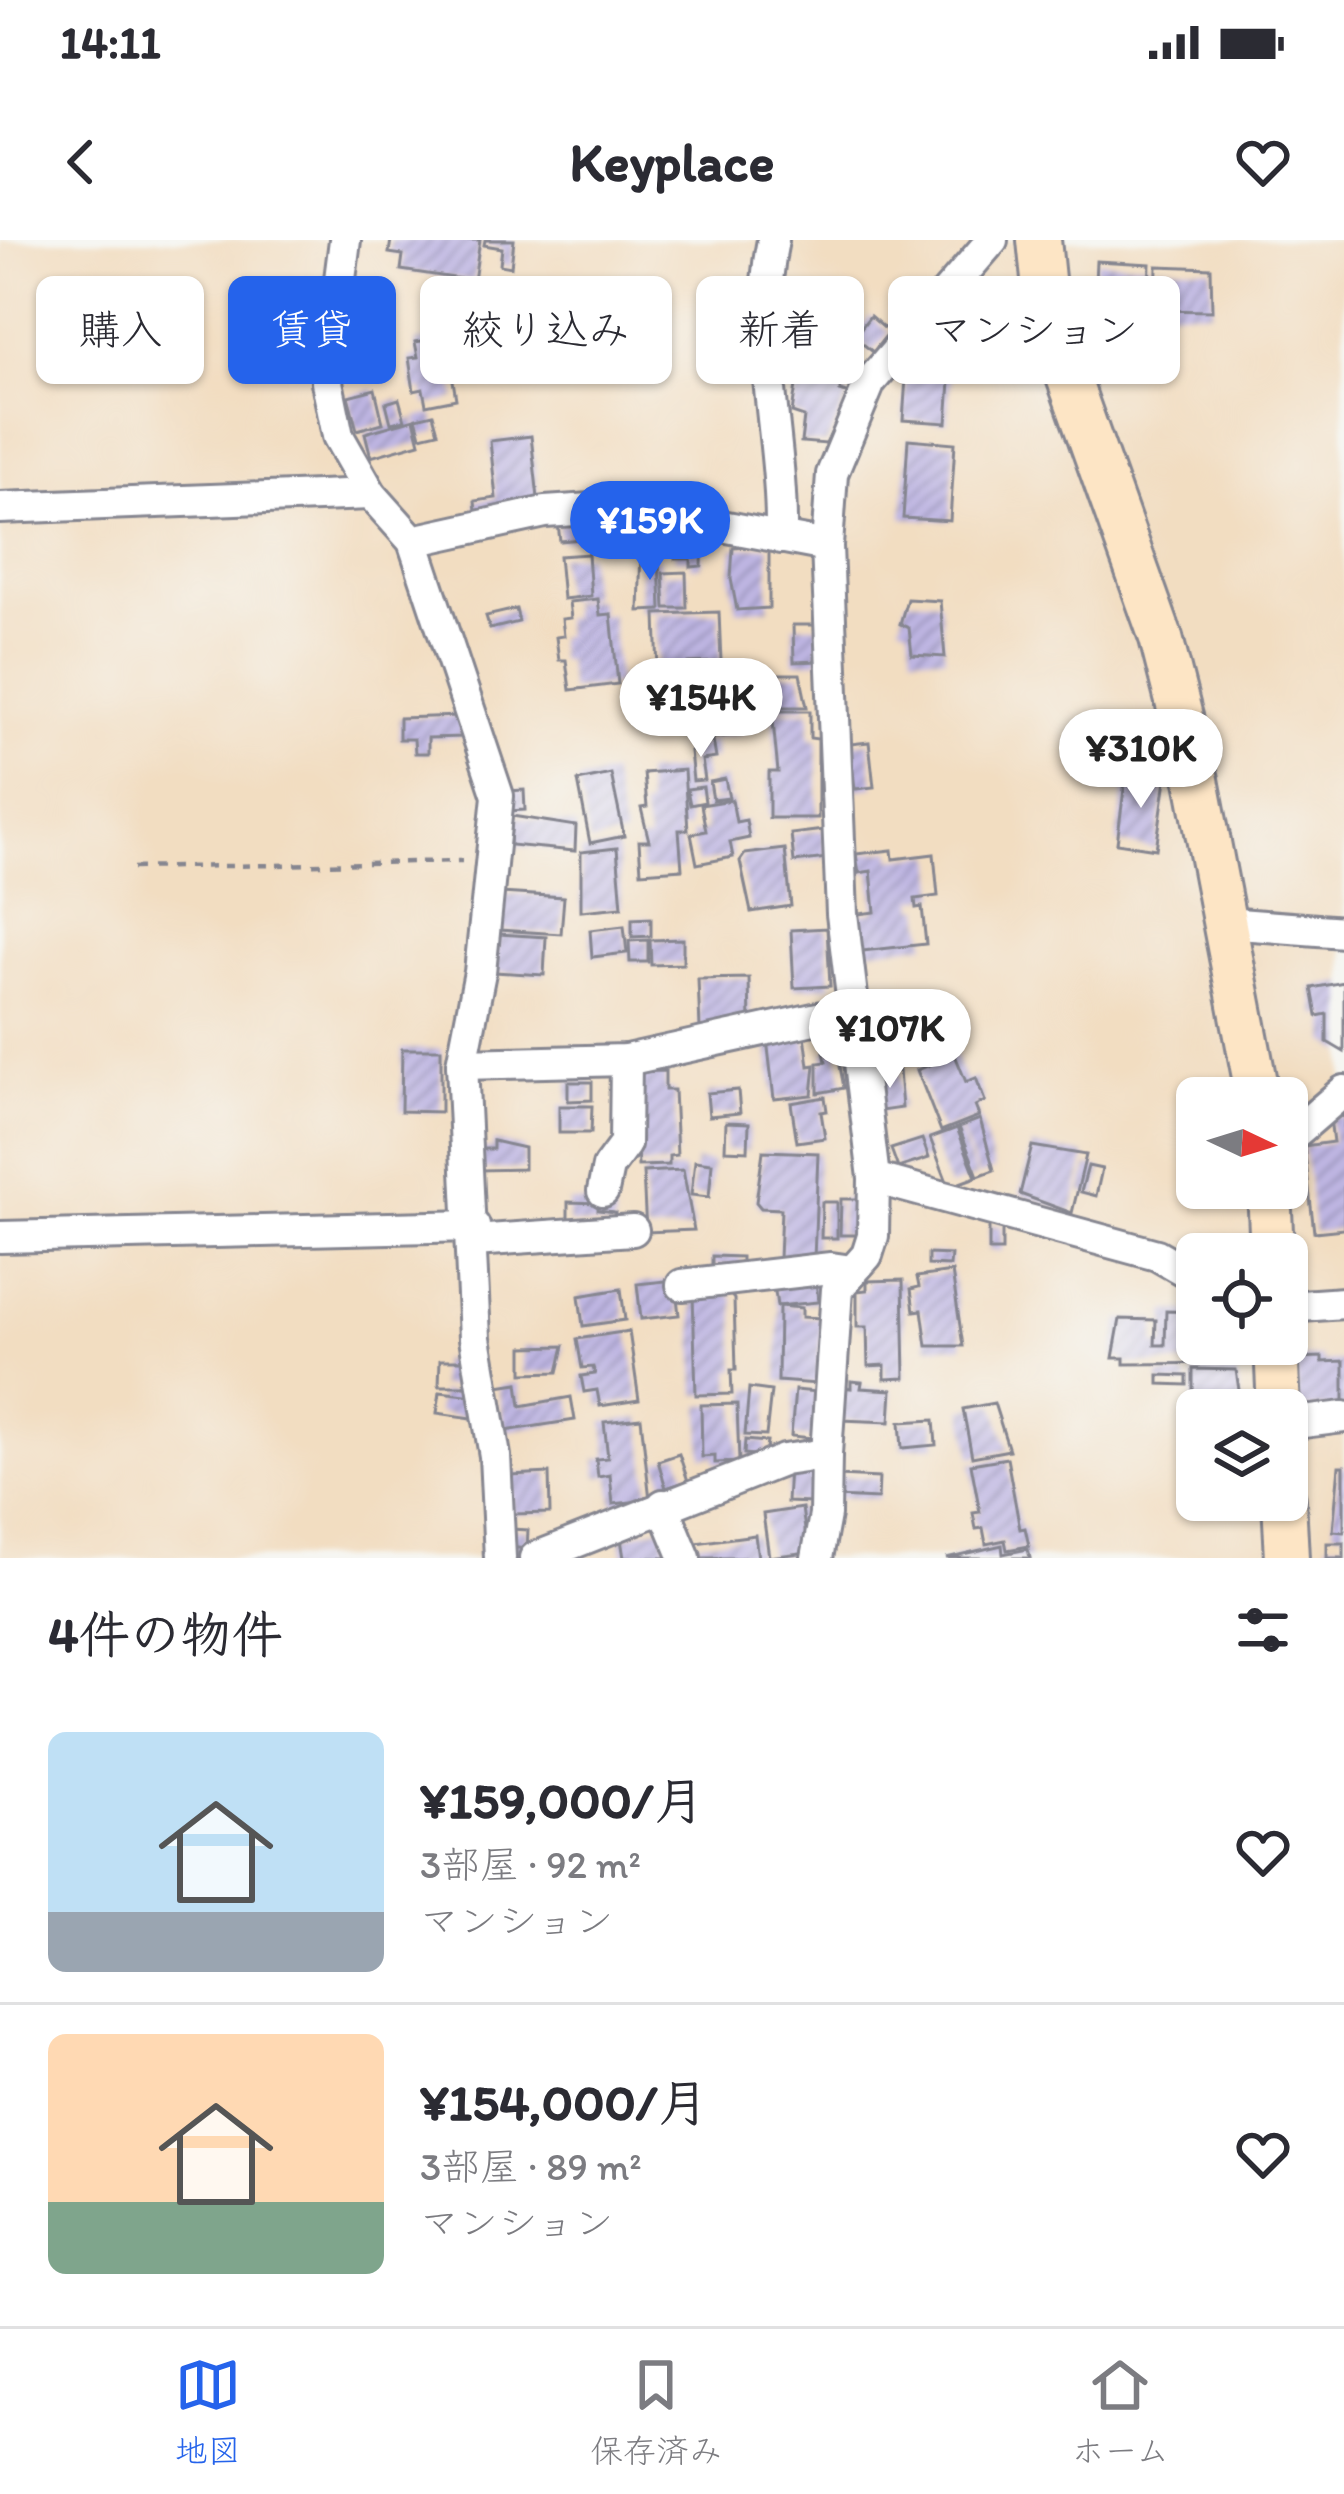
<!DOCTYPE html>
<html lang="ja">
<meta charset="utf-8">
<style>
:root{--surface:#fff;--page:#f2f2f3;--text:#2b2b33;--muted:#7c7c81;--line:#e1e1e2;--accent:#2563eb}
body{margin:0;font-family:Itim,"Klee One",sans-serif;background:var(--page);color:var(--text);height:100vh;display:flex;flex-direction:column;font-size:45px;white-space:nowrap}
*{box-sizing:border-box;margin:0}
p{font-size:39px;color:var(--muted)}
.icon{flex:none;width:66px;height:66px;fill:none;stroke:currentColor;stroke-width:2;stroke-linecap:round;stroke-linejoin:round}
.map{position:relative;height:1318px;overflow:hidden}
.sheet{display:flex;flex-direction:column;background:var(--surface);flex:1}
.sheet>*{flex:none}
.guide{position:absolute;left:36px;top:36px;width:1272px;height:108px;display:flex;gap:24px}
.needle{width:78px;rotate:94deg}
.controls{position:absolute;left:1176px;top:837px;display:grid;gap:24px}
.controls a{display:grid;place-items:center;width:132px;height:132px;border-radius:18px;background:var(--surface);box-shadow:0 3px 9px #0004;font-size:60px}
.price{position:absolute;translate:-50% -102px;padding:0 27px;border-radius:42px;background:#fff;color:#222;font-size:39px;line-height:78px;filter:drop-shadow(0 3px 6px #0008)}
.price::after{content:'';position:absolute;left:50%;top:72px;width:36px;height:27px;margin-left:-18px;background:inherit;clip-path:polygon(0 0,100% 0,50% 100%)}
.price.on{background:var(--accent);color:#fff}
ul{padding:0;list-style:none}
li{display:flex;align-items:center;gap:36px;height:300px;padding:0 48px}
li+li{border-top:3px solid var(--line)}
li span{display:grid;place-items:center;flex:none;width:336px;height:240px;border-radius:18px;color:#555}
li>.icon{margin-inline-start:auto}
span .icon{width:144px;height:144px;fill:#fffc;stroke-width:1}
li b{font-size:51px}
h2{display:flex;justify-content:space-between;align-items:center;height:144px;padding:0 48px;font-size:51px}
.pill{padding:0 42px;border-radius:18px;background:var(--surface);box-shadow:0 3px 9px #0004;font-size:42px;line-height:108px}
.pill.on{background:var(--accent);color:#fff}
.status{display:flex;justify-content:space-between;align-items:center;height:84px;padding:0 60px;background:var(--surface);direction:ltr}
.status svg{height:33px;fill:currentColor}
header{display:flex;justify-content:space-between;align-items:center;height:156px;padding:0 48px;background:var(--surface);font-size:54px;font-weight:800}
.tab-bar{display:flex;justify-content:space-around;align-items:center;height:168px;border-top:3px solid var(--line);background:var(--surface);font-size:33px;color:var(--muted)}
.tab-bar a{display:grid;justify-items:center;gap:6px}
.tab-bar .on{color:var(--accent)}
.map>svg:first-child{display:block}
.building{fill:url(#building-hatch)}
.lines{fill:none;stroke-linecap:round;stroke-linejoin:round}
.street-casing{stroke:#868690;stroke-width:36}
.secondary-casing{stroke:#868690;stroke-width:48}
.path{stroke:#868690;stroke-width:4.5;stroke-dasharray:9 9;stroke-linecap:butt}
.street{stroke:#fff;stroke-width:30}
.secondary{stroke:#fde5c5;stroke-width:42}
</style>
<div class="status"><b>14:11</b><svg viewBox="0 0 49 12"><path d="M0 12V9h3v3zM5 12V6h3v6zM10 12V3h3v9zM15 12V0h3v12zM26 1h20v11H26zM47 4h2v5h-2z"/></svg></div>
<header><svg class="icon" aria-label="back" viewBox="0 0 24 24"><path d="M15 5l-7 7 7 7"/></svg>Keyplace<svg class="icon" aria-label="heart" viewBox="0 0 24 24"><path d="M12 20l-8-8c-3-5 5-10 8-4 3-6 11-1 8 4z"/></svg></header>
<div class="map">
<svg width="1344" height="1318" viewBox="0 0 1344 1318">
<defs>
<pattern id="building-hatch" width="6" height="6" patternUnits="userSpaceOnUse" patternTransform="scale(3)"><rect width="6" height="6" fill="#beb5e2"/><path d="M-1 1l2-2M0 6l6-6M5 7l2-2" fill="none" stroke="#9a94ba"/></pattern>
</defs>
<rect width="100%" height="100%" fill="#f6f6f2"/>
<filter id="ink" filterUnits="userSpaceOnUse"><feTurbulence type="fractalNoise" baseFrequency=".00833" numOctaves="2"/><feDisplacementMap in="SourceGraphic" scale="24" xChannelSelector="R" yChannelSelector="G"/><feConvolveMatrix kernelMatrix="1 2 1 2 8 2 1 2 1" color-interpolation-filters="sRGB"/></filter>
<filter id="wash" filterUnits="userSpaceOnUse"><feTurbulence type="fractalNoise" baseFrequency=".004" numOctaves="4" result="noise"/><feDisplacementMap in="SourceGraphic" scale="48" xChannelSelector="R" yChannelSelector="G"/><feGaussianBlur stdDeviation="2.7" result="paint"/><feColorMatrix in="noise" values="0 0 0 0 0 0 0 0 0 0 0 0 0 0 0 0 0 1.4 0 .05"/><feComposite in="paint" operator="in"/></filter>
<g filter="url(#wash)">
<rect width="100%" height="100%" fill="#f2ddc1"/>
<g id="blocks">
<g class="building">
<path d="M391,0H480L474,41L401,30L403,15L389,13Z"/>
<path d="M485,0H514L511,27L500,25L502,8L484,5Z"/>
<path d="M1096,21L1150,24L1148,67L1094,65Z"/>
<path d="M1157,26L1211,28L1212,71L1156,70Z"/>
<path d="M511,59L517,86L479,94L473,67Z"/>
<path d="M870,76L889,92L873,112L854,97Z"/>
<path d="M446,97L456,159L426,165L423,149L414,151L409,118L418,117L415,102Z"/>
<path d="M799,124L843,131L840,151L849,154L826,204L801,202L804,177L792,173Z"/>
<path d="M907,124L951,127L947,183L903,180Z"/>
<path d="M375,149L383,183L357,190L348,156Z"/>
<path d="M399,159L405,180L391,183L386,163Z"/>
<path d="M433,174L438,192L421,196L416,178Z"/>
<path d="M414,179L420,203L371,217L365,193Z"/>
<path d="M531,196L538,258L476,271L475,261L496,258L490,201Z"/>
<path d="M908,199L955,203L950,281L903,278Z"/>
<path d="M579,282L581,299L560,301L558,284Z"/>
<path d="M596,282L651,285L650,302L595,299Z"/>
<path d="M703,293L702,326L691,327V319H675L674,295Z"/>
<path d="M769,306V368L737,370L731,339L733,308Z"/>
<path d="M641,309H651V319L659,318L661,370L639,371Z"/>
<path d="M588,314L591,356L563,359L559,316Z"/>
<path d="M686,332L687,368H665L663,333Z"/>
<path d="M598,359L600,375L611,374L618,444L570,450L566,420H559L556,397L564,396L562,379L571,378L569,362Z"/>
<path d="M907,359L940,361L945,417L912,415L909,388L900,384Z"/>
<path d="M516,369L519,382L490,389L486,376Z"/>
<path d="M719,372L721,422L689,423L690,432L658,434L656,374Z"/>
<path d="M793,385H819V421L794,422Z"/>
<path d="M768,434H800L807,467H768Z"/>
<path d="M697,439V460L667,461V440Z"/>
<path d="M772,471H810V498L818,499V578H769V532H778Z"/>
<path d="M461,476L462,497L428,498V513H415L414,499H399V478Z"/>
<path d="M740,481L742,494L711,498L709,484Z"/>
<path d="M1083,487L1131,493L1128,523L1079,518Z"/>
<path d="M713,500L716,518L702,520L705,540L693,541L690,511Z"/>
<path d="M869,502L874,547L855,549L850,504Z"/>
<path d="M684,530L688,590H679L682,629L641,632L639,601H649L641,568L647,567L644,533Z"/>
<path d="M611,534L624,596L590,603L578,541Z"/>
<path d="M1126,534L1166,539L1156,609L1117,603Z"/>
<path d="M725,539L729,558L713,560L710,542Z"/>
<path d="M703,547L705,562L690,565L687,549Z"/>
<path d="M524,550L525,570L508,571L507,551Z"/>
<path d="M732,560L736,582L746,580L749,598L730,602L733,617L697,624L691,594L706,591L701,565Z"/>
<path d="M512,576L576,586L575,611L510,605Z"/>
<path d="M824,590L827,618L794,622L791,594Z"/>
<path d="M617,608L622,667L581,671V612Z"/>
<path d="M785,609L791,666L751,672L740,621L745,614Z"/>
<path d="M892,610L893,619L934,614L938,656L915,659L916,668L922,667L926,704L862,711L858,674L875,672L871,631L859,633L856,614Z"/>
<path d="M501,653L564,657L561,694L499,690Z"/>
<path d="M651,678V696L632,697V679Z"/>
<path d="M624,686L627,713L592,717L590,690Z"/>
<path d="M827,688L830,746L794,748L791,690Z"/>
<path d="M498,694L546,697L544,735L495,732Z"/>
<path d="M683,699V724L651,725L650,700Z"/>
<path d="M648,700V722H630L629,701Z"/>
<path d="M749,738L750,786L700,788L698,739Z"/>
<path d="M1344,742V812L1327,802V774L1317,776L1312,748Z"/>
<path d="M805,795L809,826L815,825L812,855L774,859L767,799Z"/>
<path d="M402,809H441V872L401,871Z"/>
<path d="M837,810L844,848L818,853V823L826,822L824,812Z"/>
<path d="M955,815L966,842L976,838L985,861L975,866L979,876L941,891L917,830Z"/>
<path d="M665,831V850H674L677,915L669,916V925L638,926L634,832Z"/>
<path d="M899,831L902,868L881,871L877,833Z"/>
<path d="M568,842H592V860L568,861Z"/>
<path d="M738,850L740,873L709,876L707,853Z"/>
<path d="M825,857L827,871L821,872L825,898L797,902L791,863Z"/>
<path d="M559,866H592L591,893H559Z"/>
<path d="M1344,876V989L1314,992L1304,906L1333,902L1330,878Z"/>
<path d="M980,879L994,930L978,936L959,887Z"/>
<path d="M726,882L749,883L748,911L725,910Z"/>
<path d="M957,888L976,937L949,947L930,898Z"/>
<path d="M922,899L929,918L898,928L891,909Z"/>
<path d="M493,901L524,908V929L480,930V909H493Z"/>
<path d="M1032,906L1086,915L1072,973L1020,954Z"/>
<path d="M763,911L818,913L814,1020L779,1019L781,969L761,968L756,962Z"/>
<path d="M695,921L712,923L709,957L691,955Z"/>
<path d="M1088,926L1102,929L1096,956L1081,952Z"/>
<path d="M683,930L694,990L646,992L643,932Z"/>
<path d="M841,959H863V995H840Z"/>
<path d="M568,962L598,963V970L615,972L614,987L568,983Z"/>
<path d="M822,962H837V998H821Z"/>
<rect x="989" y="986" width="13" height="25"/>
<path d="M928,1014L951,1015L950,1026L928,1025Z"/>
<path d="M712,1016L741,1017V1026L712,1025Z"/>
<path d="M952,1032L963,1106H927L922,1070L914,1071L911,1049L919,1047L917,1037Z"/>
<path d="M675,1040L679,1075L641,1079L637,1044Z"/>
<path d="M816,1040L818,1062L777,1066L774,1044Z"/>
<path d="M903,1040L905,1138L885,1139V1125L868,1126L867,1087H857V1051L867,1050V1041Z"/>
<path d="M621,1049L625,1080L583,1086L579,1056Z"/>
<path d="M729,1053L734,1059L736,1130H731L732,1154L696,1155L693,1054Z"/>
<path d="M779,1066L802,1068V1077L822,1078L817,1144L778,1141Z"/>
<path d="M1166,1071L1197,1072V1104L1256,1105V1123L1124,1124V1118H1113L1120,1079L1156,1080L1155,1105H1165Z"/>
<path d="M629,1091L639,1160L600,1166L597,1150L584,1152L581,1136L595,1134L593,1127L582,1128L577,1099Z"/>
<path d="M564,1106L558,1132L523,1133V1107Z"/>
<path d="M1322,1117V1122L1344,1121V1167L1298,1169L1296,1118Z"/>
<path d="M440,1120H466L465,1146H439Z"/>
<path d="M1193,1129L1236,1130L1242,1170L1193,1173Z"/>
<path d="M1159,1135L1187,1136V1145L1159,1144Z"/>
<path d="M851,1141L862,1142L861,1148L892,1150L890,1182L841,1180L842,1147L851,1148Z"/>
<path d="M518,1143L521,1166L571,1157L575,1180L505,1191L498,1146Z"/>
<path d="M749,1148L771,1151L766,1196L745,1195Z"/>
<path d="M795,1150L817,1152L813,1198L791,1196Z"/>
<path d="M440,1152L475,1156L472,1178L437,1173Z"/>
<path d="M994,1163L1009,1210L972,1217L963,1169Z"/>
<path d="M737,1164L739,1222L715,1223V1216L702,1217L701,1165Z"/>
<path d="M641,1178L650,1260L613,1264L610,1235L598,1237L596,1219L608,1218L604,1182Z"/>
<path d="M934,1180L936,1205L902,1208L900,1182Z"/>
<path d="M745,1200L767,1202L765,1216L744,1214Z"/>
<path d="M679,1214L688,1241L666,1248L658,1221Z"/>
<path d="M1007,1218L1020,1289L1025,1288L1029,1306L1007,1310L1005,1300L986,1304L983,1288L976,1289L973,1273L980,1272L971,1224Z"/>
<path d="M1339,1226H1344V1292L1333,1291Z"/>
<path d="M789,1228L814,1229L812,1263L787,1262Z"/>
<path d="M549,1233L550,1273L512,1274L511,1235Z"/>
<path d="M837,1236L879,1238L878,1259L836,1257Z"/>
<path d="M802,1268L808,1312L769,1317L763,1274Z"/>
<path d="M662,1286L667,1318H624L621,1299Z"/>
<path d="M510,1289L528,1290L527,1309L509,1307Z"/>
<path d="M755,1295L758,1318H698L696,1303Z"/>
<rect x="1327" y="1303" width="17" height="15"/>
<path d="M1002,1305L1003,1314L1028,1309L1030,1318H946Z"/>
</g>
</g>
</g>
<g filter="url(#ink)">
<use href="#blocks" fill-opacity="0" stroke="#868690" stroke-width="3"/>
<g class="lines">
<defs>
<g id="street">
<path d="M345,0L327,142L338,196L371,254L413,301L498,556L480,732L462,824L475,1098L495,1216L500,1318"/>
<path d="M773,0C752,100 783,197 781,298"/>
<path d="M992,0L870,142L832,234L827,306L842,674L874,938L1157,1015L1197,1038"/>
<path d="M0,268L371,254"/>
<path d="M413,301L545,272L622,267L827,306"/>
<path d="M1225,683L1344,692"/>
<path d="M462,824L626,820L850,771"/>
<path d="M1287,900L1344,851"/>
<path d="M603,951L608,927L625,904L626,820"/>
<path d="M0,997L474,986"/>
<path d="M474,1001L633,990"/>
<path d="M682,1045L831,1028L852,1031"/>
<path d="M1287,1067L1344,1063"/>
<path d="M1287,1184L1344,1177"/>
<path d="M663,1265L685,1318"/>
<path d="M535,1318L784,1220L826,1214L837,1049L867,1015L873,996L874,938"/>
<path d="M817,1318L825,1275L826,1214"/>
</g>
<g id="secondary">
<path d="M1039,0L1047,78L1161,398L1197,540L1258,858"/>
<path d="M1269,948L1272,1014"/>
<path d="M1276,1104L1279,1170"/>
<path d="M1284,1260L1287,1318"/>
</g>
</defs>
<use href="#street" class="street-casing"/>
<use href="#secondary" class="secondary-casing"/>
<path class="path" d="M133,628L462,621"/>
<use href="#street" class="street"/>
<use href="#secondary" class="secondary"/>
</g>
</g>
</svg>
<div class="controls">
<a><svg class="needle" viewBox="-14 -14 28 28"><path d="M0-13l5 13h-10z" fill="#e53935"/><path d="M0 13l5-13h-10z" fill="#7c7c81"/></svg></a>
<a><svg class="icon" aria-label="locate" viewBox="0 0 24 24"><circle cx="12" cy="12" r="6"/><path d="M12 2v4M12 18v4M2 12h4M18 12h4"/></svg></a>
<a><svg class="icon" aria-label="layers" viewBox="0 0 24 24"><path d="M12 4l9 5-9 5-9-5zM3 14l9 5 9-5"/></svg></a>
</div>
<b class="price on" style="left:650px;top:343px">¥159K</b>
<b class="price" style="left:701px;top:520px">¥154K</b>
<b class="price" style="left:1141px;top:571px">¥310K</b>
<b class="price" style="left:890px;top:851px">¥107K</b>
<div class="guide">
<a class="pill">購入</a>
<a class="pill on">賃貸</a>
<a class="pill">絞り込み</a>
<a class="pill">新着</a>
<a class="pill">マンション</a>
</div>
</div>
<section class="sheet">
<h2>4件の物件<svg class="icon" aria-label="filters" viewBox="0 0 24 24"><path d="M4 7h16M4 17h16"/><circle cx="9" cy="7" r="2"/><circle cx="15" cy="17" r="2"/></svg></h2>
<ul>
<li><span style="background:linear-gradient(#bfe0f5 75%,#9aa5b1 0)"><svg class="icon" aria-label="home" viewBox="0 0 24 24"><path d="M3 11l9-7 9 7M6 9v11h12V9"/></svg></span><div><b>¥159,000/月</b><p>3部屋 · 92 m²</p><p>マンション</p></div><svg class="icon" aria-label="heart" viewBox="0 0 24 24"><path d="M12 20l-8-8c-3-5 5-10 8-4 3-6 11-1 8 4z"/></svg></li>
<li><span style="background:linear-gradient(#ffd9b3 70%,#7fa58c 0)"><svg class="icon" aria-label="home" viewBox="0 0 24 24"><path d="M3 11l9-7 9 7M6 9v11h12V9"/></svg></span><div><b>¥154,000/月</b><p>3部屋 · 89 m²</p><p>マンション</p></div><svg class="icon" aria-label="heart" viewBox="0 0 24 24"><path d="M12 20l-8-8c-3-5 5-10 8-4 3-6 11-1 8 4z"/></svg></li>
</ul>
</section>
<nav class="tab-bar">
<a class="on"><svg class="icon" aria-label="map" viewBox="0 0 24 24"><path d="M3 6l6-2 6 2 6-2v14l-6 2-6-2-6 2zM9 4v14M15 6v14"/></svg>地図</a>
<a><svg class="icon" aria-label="saved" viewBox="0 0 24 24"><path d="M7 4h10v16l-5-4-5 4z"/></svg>保存済み</a>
<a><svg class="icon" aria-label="home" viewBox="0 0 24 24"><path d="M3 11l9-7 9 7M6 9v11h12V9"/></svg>ホーム</a>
</nav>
